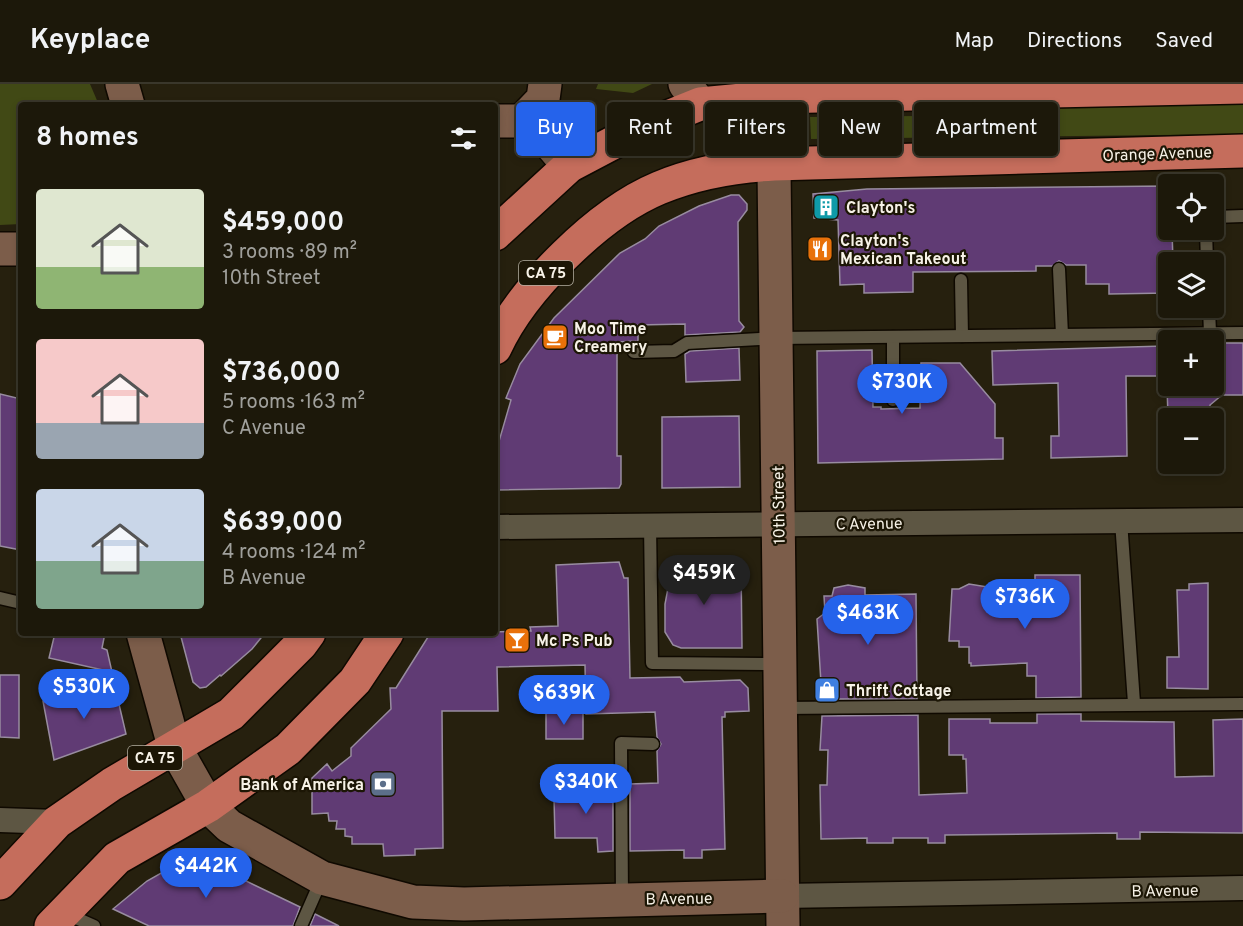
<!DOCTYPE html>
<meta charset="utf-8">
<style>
:root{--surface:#1c180a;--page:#292518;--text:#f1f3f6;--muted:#a0a09c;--line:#3a372b;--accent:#2563eb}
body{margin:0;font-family:Overpass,sans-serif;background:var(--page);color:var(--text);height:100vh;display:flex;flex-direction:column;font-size:22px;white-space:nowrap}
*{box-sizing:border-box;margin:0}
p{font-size:20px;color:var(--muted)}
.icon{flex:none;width:33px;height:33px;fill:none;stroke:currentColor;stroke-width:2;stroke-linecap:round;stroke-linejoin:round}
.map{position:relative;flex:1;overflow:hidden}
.side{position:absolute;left:18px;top:18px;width:480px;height:534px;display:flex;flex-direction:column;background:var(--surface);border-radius:6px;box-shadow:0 3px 9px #0003,0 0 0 2px var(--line)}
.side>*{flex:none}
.hud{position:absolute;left:516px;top:18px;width:570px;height:54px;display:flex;gap:12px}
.tools{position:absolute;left:1158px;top:90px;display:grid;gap:12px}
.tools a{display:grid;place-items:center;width:66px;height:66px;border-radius:6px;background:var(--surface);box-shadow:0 3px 9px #0003,0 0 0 2px var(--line);font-size:30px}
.price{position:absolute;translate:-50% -51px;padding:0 14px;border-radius:21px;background:var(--accent);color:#fff;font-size:20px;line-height:39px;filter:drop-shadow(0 2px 3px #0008)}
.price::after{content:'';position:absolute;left:50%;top:36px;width:18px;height:14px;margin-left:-9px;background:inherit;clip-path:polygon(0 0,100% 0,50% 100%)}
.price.current{background:#222;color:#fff}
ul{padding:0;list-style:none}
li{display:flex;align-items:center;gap:18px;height:150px;padding:0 18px}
li span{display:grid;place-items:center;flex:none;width:168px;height:120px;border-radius:6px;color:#555}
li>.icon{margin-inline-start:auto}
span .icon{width:72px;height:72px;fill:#fffc;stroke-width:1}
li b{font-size:26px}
h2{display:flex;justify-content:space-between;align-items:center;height:72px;padding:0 18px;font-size:26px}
.chip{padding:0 21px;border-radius:6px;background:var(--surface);box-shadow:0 3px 9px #0003,0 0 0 2px var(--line);font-size:21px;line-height:54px}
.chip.current{background:var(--accent);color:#fff}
header{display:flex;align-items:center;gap:36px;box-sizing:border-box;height:84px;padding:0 30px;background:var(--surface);border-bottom:2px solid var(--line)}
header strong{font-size:28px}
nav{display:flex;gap:33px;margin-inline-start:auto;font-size:21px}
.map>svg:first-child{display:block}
.green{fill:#414915}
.building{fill:#603b74;stroke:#988ca0;stroke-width:1.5}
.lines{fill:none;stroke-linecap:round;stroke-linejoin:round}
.lane-casing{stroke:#0f0900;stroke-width:15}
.street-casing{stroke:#0f0900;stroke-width:27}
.secondary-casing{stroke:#0f0900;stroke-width:36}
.highway-casing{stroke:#0f0900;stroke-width:36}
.lane{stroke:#5d5643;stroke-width:12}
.street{stroke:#5d5643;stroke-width:24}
.secondary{stroke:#7c5d4a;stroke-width:33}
.highway{stroke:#c56d5c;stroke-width:33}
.labels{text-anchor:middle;stroke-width:4.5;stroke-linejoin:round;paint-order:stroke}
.shield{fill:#1c1605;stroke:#b5b0a3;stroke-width:1.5}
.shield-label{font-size:15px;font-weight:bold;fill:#f7f2e7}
.street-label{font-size:16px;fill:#f7f2e7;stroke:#1c1605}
.poi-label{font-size:16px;font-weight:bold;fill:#f7f2e7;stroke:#1c1605;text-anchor:start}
</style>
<header>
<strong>Keyplace</strong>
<nav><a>Map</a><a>Directions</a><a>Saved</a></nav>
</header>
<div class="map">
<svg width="1243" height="842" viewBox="0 0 1243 842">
<rect width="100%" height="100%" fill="#26200e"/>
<g class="green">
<path d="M0,0H90L99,21H21V140L0,141Z"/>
<path d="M598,0H652L633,9L596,5Z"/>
<path d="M1243,18V50L811,55L810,33L919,32L972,20Z"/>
</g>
<g class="building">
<path d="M1168,102V146H1172L1173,178H1168V209L1109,210V200H1086V181H1066L1059,177L1052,182H1036V187L913,188V208L864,209V200L840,201L838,136L814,134L813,110L867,105Z"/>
<path d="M731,111H739L747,120V126L738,138L739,237L744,243L740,248L685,251V240L638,241V257L617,258V372H621V400L619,404L495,406V371L511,316L506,314L520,280L554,234L620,169L645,155L659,142L699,122Z"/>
<path d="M1214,259H1243V311H1222L1210,321V334L1168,333L1167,302H1214Z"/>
<path d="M1164,262V265H1168V292H1126L1127,372L1051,374V352H1059L1058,299L993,301L992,267Z"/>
<path d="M739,264L740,296L686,298L685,270L690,267Z"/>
<path d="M872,266L873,323H881V325L920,324L921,279H960L995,320V354H1003V375L818,379L817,267Z"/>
<path d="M0,310L21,315V466L0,462Z"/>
<path d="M739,332L740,403L662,404V333Z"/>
<path d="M619,478L624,494H628L630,594L680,593L684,598L740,596L748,604L749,627L725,628V633H722L725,765L702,766V774H684V766L630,767V700L658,699L657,667L661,660L657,653L655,628L586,630L585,581L497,583L498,627H442L443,764L415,765V771L384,772L383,760H352V753L345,752V745H336L337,737H329L328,729L312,730V694L327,680L332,687L351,672V664L391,625L390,604H396L428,553L447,552V549L531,547L530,543L558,542L556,481Z"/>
<path d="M741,480L742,564H681L673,561L665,548V520L669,499H664L663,481Z"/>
<path d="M1035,491H1080L1081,613L1036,614V592H1027V579L971,582V579H969V563H959V557H949L952,505H959L969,500L1000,505H1035Z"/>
<path d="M1208,499V605L1167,604V573H1179L1177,506H1189V500Z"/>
<path d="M848,501L865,504V511L916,510L917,615H822L817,535L825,529L824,512H832L834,504Z"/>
<path d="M55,549L101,552L104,554L102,564L107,566L112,588L49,574Z"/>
<path d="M180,549H265L252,565L221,592L220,591L206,603L200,604L193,598Z"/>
<path d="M0,591H19V654L0,653Z"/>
<path d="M114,599L126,650L54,676L43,617Z"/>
<rect x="546" y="629" width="37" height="26"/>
<path d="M1037,630H1081V637L1174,638L1175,693L1214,692L1213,636L1243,635V749L1140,748V755H1117V749L945,751V759H928V754H893V759H867V754L821,755L820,701H827L828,666H820L822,632L918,631L919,711L967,709L966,675H963V671H949V635H990V639H1037Z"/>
<path d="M596,700H613V767L598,768L597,754H555L554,714H562V707H572V705H596Z"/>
<path d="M193,771H206L222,783L228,782L248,794L246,797L300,823L293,842H149L113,825L147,797Z"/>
<path d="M315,830L339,842H310Z"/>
</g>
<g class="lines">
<defs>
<g id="lane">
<path d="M1214,133L1243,132"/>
<path d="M1206,146L1207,178"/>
<path d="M1059,185L1062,251"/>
<path d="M961,196L962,252"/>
<path d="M1209,224L1210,249"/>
<path d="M893,253V316"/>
<path d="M634,268L674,267L687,259L776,254L1243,249"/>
<path d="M1121,437L1134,619"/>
<path d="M650,441L652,579L777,580"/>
<path d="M0,514L21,519"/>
<path d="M781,624L1243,620"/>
<path d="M622,815L621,659L653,660"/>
<path d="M67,830L94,842"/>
<path d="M301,842L322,794"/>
</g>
<g id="street">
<path d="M495,443L1243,436"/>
<path d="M0,736L57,738"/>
<path d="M782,812L1243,804"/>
</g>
<g id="secondary">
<path d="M122,0L128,21"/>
<path d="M685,0L700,20"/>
<path d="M773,0L783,842"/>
<path d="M495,37H522L542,50L569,82"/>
<path d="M522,37L543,15L545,0"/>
<path d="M0,165H21"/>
<path d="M143,549L174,662L208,722L229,742L322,794L413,818L464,820L782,812"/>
</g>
<g id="highway">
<path d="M495,150L569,82L643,43L700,20L773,13L1243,3"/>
<path d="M495,264C522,205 599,129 659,104C695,89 735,82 774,80L1243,67"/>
<path d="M0,799L57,738L112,700L231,630L301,560L309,549"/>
<path d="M51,842L117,774L208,722L288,665L355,597L387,549"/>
</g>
</defs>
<use href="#lane" class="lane-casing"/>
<use href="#street" class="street-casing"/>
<use href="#secondary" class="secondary-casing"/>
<use href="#highway" class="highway-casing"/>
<use href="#lane" class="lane"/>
<use href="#street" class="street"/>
<use href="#secondary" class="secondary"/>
<use href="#highway" class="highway"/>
</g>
<defs>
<symbol id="building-square" viewBox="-11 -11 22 22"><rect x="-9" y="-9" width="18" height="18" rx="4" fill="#0f9aa8" stroke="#1c1605"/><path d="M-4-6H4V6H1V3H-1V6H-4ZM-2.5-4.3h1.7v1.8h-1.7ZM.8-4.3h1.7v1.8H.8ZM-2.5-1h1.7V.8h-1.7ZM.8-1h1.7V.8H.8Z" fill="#fff"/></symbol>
<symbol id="restaurant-square" viewBox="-11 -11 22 22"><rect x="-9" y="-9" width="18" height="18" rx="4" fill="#e8710a" stroke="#1c1605"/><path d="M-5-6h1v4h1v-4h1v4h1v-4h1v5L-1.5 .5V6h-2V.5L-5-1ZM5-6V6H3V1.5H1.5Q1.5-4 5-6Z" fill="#fff"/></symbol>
<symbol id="cafe-square" viewBox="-11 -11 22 22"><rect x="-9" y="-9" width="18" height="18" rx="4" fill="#e8710a" stroke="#1c1605"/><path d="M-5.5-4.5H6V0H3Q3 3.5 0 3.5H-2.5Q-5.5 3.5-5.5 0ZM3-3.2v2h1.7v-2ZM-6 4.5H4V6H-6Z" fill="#fff"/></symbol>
<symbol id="bar-square" viewBox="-11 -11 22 22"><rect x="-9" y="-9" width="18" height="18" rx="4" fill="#e8710a" stroke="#1c1605"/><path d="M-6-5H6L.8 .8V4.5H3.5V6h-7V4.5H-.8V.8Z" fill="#fff"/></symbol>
<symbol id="shop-square" viewBox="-11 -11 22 22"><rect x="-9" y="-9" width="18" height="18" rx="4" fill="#3f7fe0" stroke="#1c1605"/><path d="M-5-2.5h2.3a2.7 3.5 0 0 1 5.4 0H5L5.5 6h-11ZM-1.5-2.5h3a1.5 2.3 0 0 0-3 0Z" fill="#fff"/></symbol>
<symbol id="bank-square" viewBox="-11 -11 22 22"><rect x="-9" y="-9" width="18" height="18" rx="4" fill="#5c6f8a" stroke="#1c1605"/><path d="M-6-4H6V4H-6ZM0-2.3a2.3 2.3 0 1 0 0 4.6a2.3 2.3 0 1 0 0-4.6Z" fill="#fff"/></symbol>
</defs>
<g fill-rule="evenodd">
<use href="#building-square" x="811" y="108" width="30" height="30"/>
<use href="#restaurant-square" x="805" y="150" width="30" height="30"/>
<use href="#cafe-square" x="540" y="238" width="30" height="30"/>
<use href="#bar-square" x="502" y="541" width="30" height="30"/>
<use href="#shop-square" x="812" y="591" width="30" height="30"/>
<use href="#bank-square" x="368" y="685" width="30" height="30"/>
</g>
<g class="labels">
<g class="shield">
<rect x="519" y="177" width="54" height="24" rx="4.5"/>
<rect x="128" y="662" width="54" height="24" rx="4.5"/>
</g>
<g class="shield-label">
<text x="546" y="194">CA 75</text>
<text x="155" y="679">CA 75</text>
</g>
<g class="street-label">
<text transform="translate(1157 69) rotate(-2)" y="6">Orange Avenue</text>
<text transform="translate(778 421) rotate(-91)" y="6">10th Street</text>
<text transform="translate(869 439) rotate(-1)" y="6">C Avenue</text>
<text transform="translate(1165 806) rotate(-1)" y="6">B Avenue</text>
<text transform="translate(679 814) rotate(-1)" y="6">B Avenue</text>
</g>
<g class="poi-label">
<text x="846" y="129">Clayton's</text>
<text x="840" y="162">Clayton's<tspan x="840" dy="18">Mexican Takeout</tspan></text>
<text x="574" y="250">Moo Time<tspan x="574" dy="18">Creamery</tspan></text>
<text x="536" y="562">Mc Ps Pub</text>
<text x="846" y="612">Thrift Cottage</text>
<text x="364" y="706" text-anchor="end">Bank of America</text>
</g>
</g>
</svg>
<div class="tools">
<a><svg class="icon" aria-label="locate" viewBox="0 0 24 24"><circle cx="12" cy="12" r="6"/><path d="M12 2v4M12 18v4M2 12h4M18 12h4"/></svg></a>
<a><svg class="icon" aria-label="layers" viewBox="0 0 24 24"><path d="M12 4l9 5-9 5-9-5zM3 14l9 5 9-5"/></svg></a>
<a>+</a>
<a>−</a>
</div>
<b class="price" style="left:902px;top:331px">$730K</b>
<b class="price current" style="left:704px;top:522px">$459K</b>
<b class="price" style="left:1025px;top:546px">$736K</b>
<b class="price" style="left:868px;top:562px">$463K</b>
<b class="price" style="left:84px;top:636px">$530K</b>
<b class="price" style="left:564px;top:642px">$639K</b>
<b class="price" style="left:586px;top:731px">$340K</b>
<b class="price" style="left:206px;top:815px">$442K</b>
<div class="hud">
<a class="chip current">Buy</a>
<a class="chip">Rent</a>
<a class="chip">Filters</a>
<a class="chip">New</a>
<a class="chip">Apartment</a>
</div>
<section class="side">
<h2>8 homes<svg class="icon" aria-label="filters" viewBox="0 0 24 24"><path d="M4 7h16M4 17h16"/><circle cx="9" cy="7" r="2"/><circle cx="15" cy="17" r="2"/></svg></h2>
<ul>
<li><span style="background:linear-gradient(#dfe7d0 65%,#8fb573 0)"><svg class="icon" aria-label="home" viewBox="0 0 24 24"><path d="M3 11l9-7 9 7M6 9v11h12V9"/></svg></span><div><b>$459,000</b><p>3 rooms · 89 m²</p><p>10th Street</p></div></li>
<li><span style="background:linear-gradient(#f6c9c9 70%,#9aa5b1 0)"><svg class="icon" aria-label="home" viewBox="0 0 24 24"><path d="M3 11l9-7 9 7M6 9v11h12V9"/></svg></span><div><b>$736,000</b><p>5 rooms · 163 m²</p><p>C Avenue</p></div></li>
<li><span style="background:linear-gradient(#c9d6e8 60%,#7fa58c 0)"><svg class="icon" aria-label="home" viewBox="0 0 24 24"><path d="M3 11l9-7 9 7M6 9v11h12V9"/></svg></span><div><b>$639,000</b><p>4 rooms · 124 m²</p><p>B Avenue</p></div></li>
</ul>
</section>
</div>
